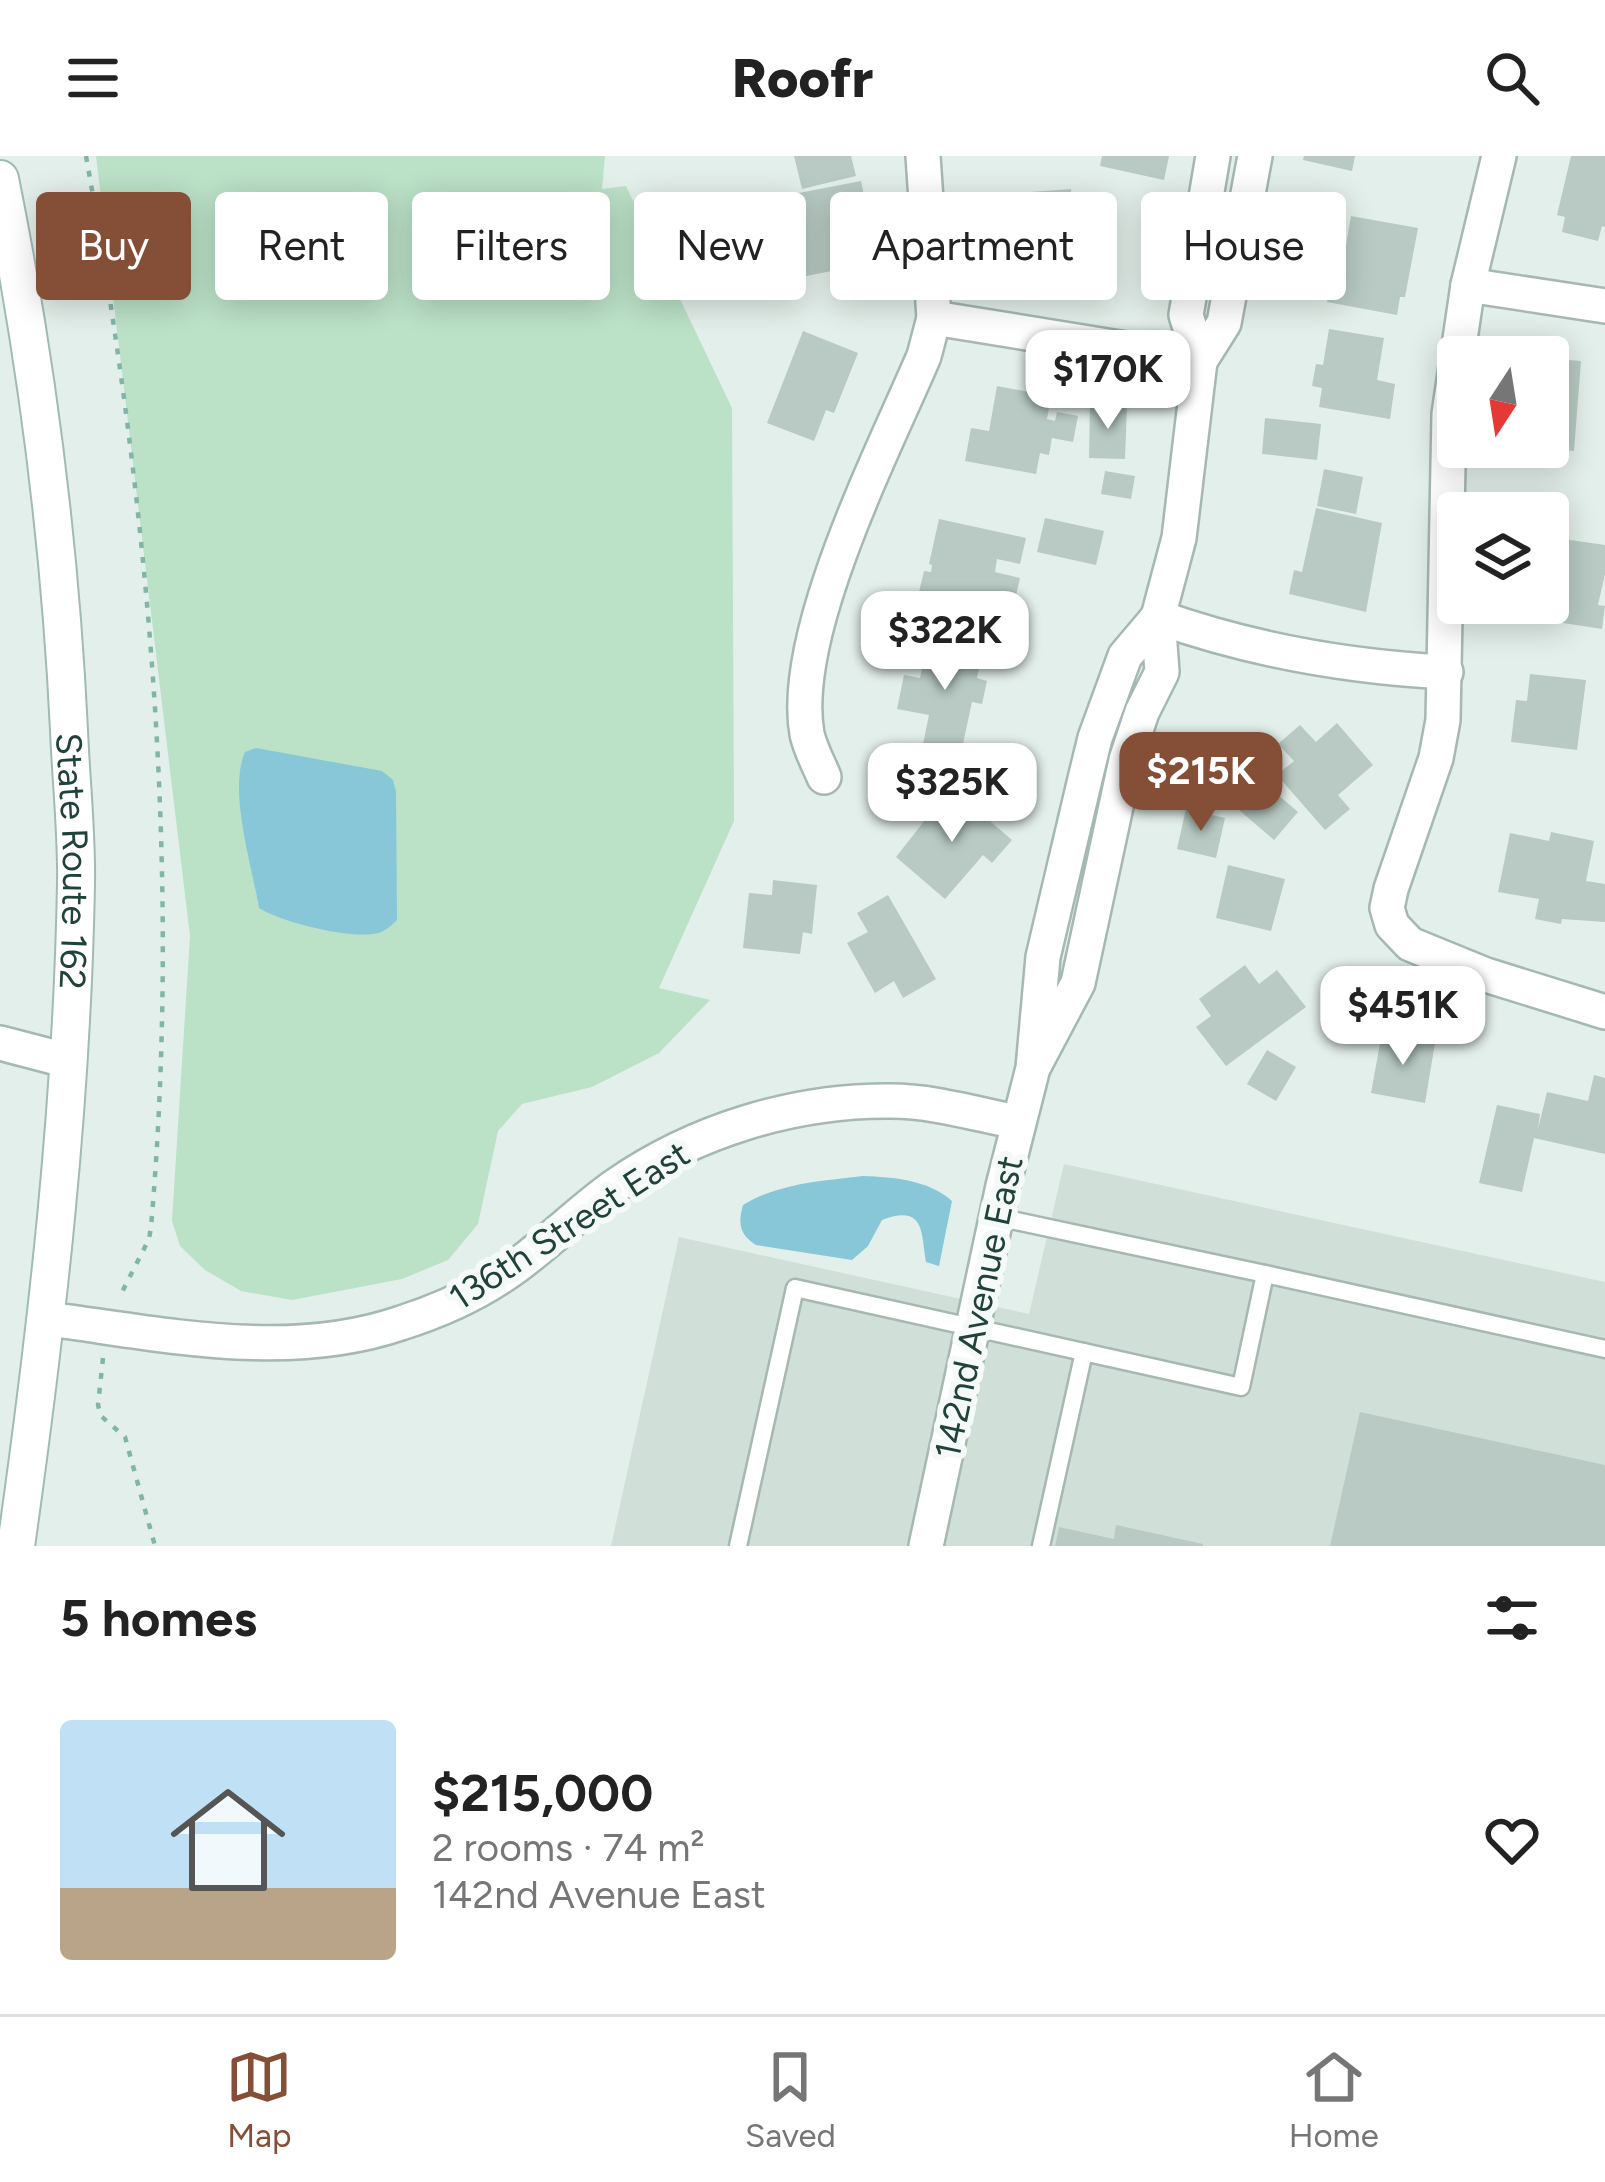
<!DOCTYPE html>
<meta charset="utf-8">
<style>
:root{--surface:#fff;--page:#f2f2f2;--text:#222;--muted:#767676;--line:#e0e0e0;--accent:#854f37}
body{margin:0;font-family:Figtree,sans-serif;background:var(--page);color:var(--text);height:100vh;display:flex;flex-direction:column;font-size:45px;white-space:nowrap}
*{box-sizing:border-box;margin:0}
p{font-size:39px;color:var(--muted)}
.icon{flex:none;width:66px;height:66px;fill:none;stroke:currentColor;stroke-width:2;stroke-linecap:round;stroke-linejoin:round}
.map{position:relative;height:1390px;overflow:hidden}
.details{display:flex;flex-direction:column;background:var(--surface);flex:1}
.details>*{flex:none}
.guide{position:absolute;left:36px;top:36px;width:1533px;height:108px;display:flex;gap:24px}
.needle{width:78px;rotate:192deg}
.fabs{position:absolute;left:1437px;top:180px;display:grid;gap:24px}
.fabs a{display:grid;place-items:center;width:132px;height:132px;border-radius:12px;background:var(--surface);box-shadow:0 6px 30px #0003;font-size:60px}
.price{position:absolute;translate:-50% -102px;padding:0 27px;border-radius:24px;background:#fff;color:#222;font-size:39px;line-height:78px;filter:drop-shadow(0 3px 6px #0008)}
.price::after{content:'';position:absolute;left:50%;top:72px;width:36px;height:27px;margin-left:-18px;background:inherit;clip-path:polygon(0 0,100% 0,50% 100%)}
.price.active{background:var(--accent);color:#fff}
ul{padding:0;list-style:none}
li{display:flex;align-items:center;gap:36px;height:300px;padding:0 60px}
li span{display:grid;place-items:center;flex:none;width:336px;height:240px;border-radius:12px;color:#555}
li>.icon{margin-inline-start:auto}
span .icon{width:144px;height:144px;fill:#fffc;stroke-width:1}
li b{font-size:51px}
h2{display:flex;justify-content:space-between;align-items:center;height:144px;padding:0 60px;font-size:51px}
.tag{padding:0 42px;border-radius:12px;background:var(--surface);box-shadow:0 6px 30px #0003;font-size:42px;line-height:108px}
.tag.active{background:var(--accent);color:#fff}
header{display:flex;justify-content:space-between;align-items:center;height:156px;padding:0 60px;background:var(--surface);font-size:54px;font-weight:800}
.tab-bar{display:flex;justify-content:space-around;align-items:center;height:168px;border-top:3px solid var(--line);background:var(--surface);font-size:33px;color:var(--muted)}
.tab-bar a{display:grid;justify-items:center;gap:6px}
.tab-bar .active{color:var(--accent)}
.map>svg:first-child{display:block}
.built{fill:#d1dfd9}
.green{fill:#bbe1c7}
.water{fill:#87c7d8}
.building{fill:#b8cac3}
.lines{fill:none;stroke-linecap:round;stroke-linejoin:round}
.service-casing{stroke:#a5b8b2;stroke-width:21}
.minor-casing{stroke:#a5b8b2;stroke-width:38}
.secondary-casing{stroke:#a1bbb3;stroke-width:40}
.path{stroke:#81b5a8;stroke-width:4.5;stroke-dasharray:6 9;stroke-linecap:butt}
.service{stroke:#fff;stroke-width:16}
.minor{stroke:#fff;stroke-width:33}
.secondary{stroke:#fff;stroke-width:36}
.labels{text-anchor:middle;stroke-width:12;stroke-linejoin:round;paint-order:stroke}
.street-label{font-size:36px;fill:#21423b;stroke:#f5faf8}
</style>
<header><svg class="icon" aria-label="menu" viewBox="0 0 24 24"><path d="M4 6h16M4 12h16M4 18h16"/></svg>Roofr<svg class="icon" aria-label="search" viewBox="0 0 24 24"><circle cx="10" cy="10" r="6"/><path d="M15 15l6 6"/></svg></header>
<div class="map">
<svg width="1605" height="1390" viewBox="0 0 1605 1390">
<rect width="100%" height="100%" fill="#e3efea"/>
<path class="built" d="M1064,1008L1605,1126V1390H611L679,1081L1029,1158Z"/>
<path class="green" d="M96,0H605L602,33L626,30L732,252L734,665L659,832L710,844L659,897L592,931L522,948L498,975L478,1068L448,1104L402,1123L292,1144L241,1135L205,1114L180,1090L172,1065L190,780Z"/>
<g class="water">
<path d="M256,592L382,615L393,624L396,636L397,764C390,771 383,777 373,778C346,782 281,766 259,752C252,709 228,635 245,596Z"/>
<path d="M863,1020C893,1021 929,1024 952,1045L939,1110L926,1106C921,1076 925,1048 882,1064L868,1090L852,1104L756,1089C739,1078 738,1067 743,1049C779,1027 822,1025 863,1020Z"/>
</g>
<g class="building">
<path d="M794,0H851L856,20L802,33Z"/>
<path d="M1102,0H1169L1164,24L1100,10Z"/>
<path d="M1304,0H1355L1352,15L1303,4Z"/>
<path d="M1571,0H1605V71L1602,70L1598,85L1562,76L1565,61L1557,59Z"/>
<path d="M861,25L868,58L852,61L862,109L781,125L775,98L794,94L783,40Z"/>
<path d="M1071,33L1073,63L1101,62L1102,87L1077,88V101L1009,105L1007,65L1017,64L1016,37Z"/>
<path d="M1351,60L1418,72L1405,141H1400L1397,159L1327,146L1330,130L1319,128L1326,92L1345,95Z"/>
<path d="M1329,173L1384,182L1377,224L1395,228L1390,263L1319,251L1322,232L1312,230L1316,208L1323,209Z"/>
<path d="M803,175L858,197L834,257L826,254L814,285L767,267Z"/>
<path d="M1548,202L1581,205L1574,295L1548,293Z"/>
<path d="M997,230L1051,240L1047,263L1055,265L1057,256L1078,260L1073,286L1052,282L1049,299L1040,297L1036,318L965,305L971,272L989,275Z"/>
<path d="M1090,249L1127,250L1125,303L1089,302Z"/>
<path d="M1265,262L1321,268L1317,304L1262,298Z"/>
<path d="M1324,313L1363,321L1356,358L1317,350Z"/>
<path d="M1105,315L1135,320L1131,343L1101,338Z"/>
<path d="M1316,352L1382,367L1366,456L1289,438L1294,414L1302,416Z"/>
<path d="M1045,362L1104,375L1096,409L1037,396Z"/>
<path d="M939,363L1026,382L1020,408L997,403L995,416L1020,422L1013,453L997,449L993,466L916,449L924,415L931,416L932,409L929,408Z"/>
<path d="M1548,368L1558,370L1556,382L1605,389V418L1598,449L1605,450L1602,473L1537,463L1539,447H1548Z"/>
<path d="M930,477L984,488L977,522L987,525L982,548L972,546L959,606L921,598L929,559L897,553L904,519L920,522Z"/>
<path d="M1530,518L1586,524L1577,594L1511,586L1516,544L1527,545Z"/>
<path d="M1337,567L1373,609L1338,639L1350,653L1325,674L1277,619L1294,605L1278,588L1300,569L1316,586Z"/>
<path d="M1256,620L1298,656L1274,684L1232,648Z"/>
<path d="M957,637L1012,684L992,707L983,699L945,743L896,701L940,645L946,650Z"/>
<path d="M1186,653L1225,662L1216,702L1177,693Z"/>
<path d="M1551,676L1594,685L1586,725L1605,728V766L1562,763L1561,768L1535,763L1539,743L1498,736L1510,677L1549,685Z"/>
<path d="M1228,709L1285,723L1271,775L1216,762Z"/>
<path d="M773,724L817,729L812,778L803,776L800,798L743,792L749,737L772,739Z"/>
<path d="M888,739L936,823L903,842L894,825L875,837L847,787L868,776L857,757Z"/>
<path d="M1245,809L1259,828L1277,814L1306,851L1226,910L1196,871L1211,860L1199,843Z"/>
<path d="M1382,877L1435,887L1425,947L1371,937Z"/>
<path d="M1267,894L1296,911L1276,945L1247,928Z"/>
<path d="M1594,919L1605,922V998L1534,982L1522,1036L1479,1027L1497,949L1540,958L1538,973L1547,936L1588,945Z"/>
<path d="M1360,1256L1605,1309V1390H1330Z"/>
<path d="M1116,1369L1203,1388V1390H1055L1059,1371L1114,1383Z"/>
</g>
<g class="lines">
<defs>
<g id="service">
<path d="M1265,1118L1605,1193"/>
<path d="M738,1390L795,1132L1241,1231L1265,1118L997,1061"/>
<path d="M1041,1390L1084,1196"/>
</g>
<g id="minor">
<path d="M1213,0L1186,159L1200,205L1179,382L1158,461C1251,494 1348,511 1446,516"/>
<path d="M1499,0L1468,129L1449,258L1443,564L1436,602L1391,733L1387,752L1392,769L1410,788L1486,819L1605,856"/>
<path d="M1468,129L1605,150"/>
<path d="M934,162L1200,205"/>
<path d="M1200,205L1224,167L1255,0"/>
<path d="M824,621C818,607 810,592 807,578C789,478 884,294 924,200L934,162L923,0"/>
<path d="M0,887L69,905"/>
<path d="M48,1163C164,1178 287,1206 401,1167C439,1155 475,1139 508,1116C546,1090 578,1056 615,1030C694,975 794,944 891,945C933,945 976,958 1017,966"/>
<path d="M926,1390L1003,1030L1033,912L1043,801L1085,623L1095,582L1125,500L1158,461L1162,516L1142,556L1126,604L1078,827L1033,912"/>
</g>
<g id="secondary">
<path id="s1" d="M0,23C37,206 60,388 69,574C71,625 77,677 76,728C72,951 47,1170 16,1390"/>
</g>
</defs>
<use href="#service" class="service-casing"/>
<use href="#minor" class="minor-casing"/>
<use href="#secondary" class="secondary-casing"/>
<g class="path">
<path d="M86,0C149,352 182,714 151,1071L149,1083L120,1140"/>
<path d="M103,1202L98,1249L101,1260L125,1281L155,1390"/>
</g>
<use href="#service" class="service"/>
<use href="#minor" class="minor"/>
<use href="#secondary" class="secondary"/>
</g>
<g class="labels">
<g class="street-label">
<text dy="13" stroke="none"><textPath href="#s1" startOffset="687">State Route 162</textPath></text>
<text transform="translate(569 1069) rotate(-33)" y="13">136th Street East</text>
<text transform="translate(978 1151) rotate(-78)" y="13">142nd Avenue East</text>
</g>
</g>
</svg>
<div class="fabs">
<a><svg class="needle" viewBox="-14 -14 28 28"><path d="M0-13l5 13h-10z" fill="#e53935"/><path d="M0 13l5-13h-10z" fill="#767676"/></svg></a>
<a><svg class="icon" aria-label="layers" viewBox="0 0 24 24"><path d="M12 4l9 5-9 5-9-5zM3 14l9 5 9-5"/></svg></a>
</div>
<b class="price" style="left:1108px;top:276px">$170K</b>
<b class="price" style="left:945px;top:537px">$322K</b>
<b class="price active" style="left:1201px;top:678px">$215K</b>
<b class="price" style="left:952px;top:689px">$325K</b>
<b class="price" style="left:1403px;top:912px">$451K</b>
<div class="guide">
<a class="tag active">Buy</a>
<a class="tag">Rent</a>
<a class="tag">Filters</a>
<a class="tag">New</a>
<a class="tag">Apartment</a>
<a class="tag">House</a>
</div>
</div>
<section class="details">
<h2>5 homes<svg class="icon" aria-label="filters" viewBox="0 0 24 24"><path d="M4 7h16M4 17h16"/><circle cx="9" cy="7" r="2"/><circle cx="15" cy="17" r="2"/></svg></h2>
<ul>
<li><span style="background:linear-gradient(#bfe0f5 70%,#b9a48a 0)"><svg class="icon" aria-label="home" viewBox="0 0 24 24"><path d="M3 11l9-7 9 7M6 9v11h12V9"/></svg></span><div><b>$215,000</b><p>2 rooms · 74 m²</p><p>142nd Avenue East</p></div><svg class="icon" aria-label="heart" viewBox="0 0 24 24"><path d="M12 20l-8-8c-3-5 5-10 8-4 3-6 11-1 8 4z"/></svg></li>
</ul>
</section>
<nav class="tab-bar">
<a class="active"><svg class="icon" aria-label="map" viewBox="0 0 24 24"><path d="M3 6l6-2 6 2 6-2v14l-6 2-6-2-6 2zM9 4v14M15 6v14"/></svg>Map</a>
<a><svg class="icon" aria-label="saved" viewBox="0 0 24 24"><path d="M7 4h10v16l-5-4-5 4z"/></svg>Saved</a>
<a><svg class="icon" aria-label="home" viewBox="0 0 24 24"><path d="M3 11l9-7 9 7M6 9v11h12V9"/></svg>Home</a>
</nav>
